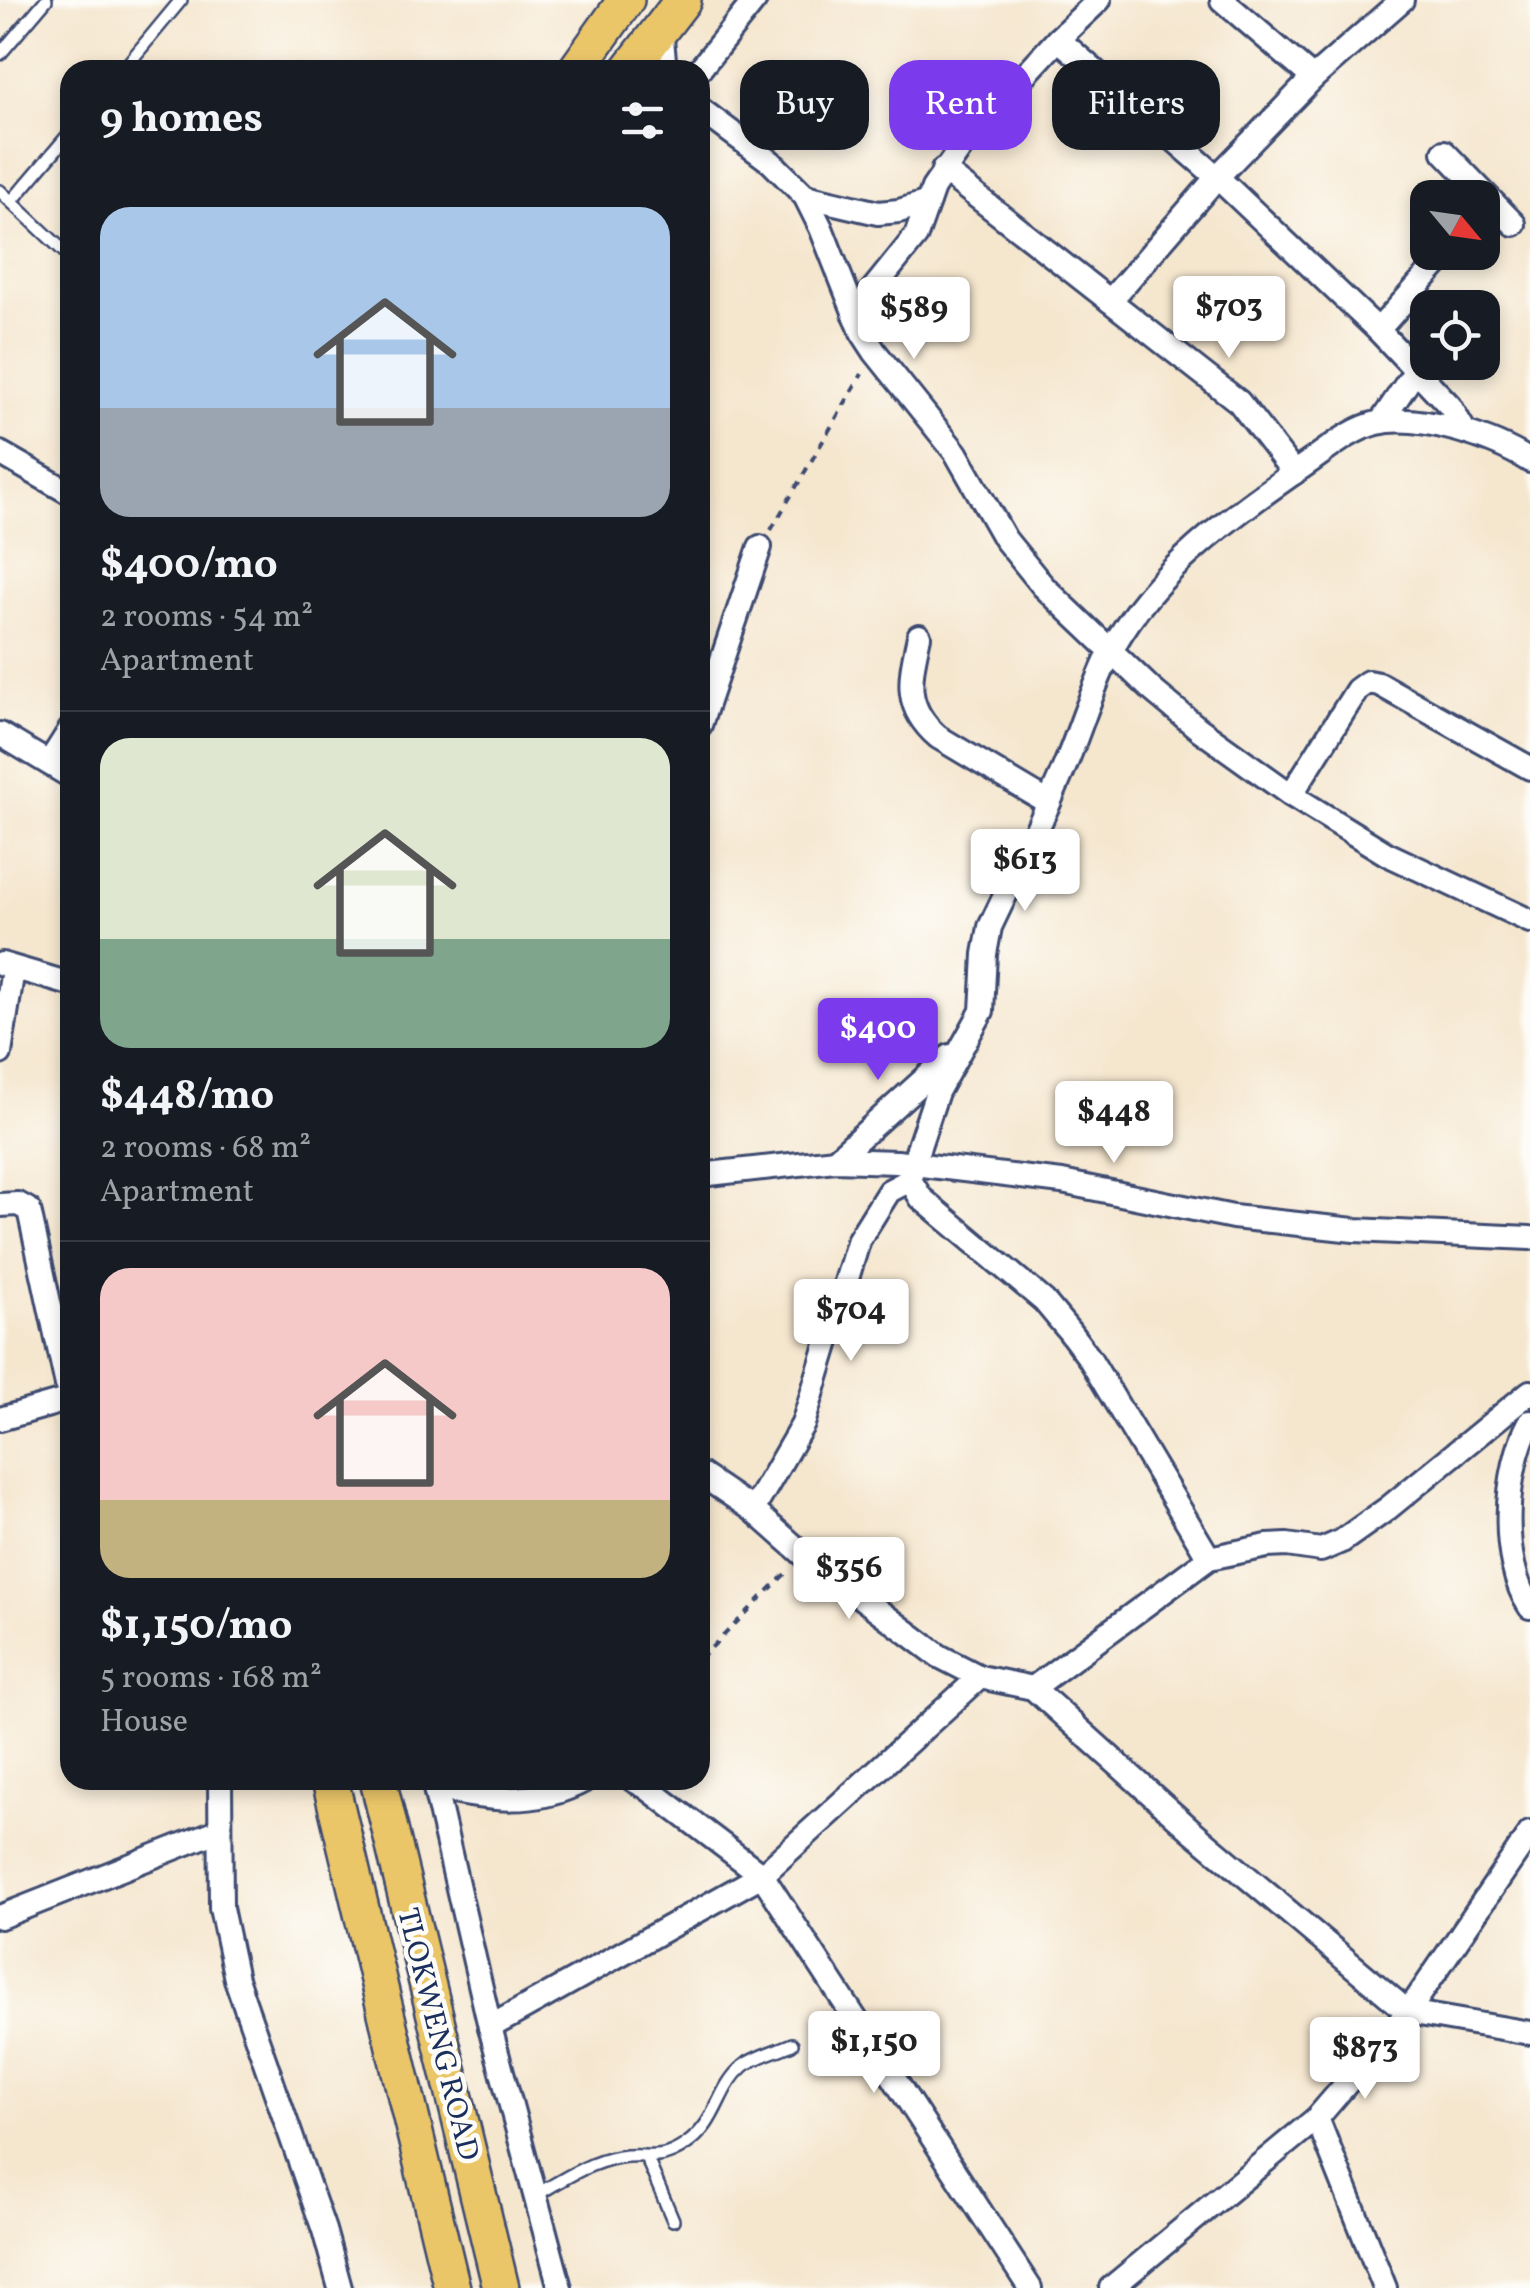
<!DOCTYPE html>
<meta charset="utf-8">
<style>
:root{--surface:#171b24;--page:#20242c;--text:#f1f3f6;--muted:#9ea1a6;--line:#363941;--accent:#7c3aed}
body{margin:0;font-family:Vollkorn,serif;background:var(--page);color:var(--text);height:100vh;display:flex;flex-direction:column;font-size:38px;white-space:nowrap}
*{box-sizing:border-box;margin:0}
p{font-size:32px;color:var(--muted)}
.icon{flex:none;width:55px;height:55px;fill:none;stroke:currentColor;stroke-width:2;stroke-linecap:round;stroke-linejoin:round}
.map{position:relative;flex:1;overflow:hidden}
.panel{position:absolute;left:60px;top:60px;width:650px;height:1730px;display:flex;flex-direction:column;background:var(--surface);border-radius:30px;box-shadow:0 5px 15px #0003}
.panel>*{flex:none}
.hud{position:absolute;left:740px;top:60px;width:640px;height:90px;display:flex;gap:20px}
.needle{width:65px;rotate:119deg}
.buttons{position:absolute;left:1410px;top:180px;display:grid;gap:20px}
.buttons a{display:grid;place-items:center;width:90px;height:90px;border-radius:20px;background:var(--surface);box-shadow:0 5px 15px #0003;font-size:50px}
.price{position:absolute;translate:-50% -85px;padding:0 22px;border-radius:10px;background:#fff;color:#222;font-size:32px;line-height:65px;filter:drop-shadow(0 2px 5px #0008)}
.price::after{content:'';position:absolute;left:50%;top:60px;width:30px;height:22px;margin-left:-15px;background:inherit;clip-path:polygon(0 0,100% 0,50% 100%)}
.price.on{background:var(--accent);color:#fff}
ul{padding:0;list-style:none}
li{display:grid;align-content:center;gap:20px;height:530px;padding:0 40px}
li+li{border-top:2px solid var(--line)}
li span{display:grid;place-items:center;height:310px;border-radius:30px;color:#555}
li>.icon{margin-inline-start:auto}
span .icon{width:180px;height:180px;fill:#fffc;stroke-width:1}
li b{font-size:42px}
h2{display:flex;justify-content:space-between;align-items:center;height:120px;padding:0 40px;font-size:42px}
.tag{padding:0 35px;border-radius:30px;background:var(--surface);box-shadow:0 5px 15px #0003;font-size:35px;line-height:90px}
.tag.on{background:var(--accent);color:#fff}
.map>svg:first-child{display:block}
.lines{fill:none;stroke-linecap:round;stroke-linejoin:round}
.lane-casing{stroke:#3c4a6f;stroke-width:16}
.street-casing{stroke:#3c4a6f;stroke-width:28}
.primary-casing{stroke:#3c4a6f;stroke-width:40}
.path{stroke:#3c4a6f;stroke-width:4;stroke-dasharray:8 8;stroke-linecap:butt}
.lane{stroke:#fff;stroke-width:11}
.street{stroke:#fff;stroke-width:22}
.primary{stroke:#ebc669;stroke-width:35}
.labels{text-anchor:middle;stroke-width:9;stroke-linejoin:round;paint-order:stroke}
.street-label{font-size:30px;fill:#1b2f5e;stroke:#fdfcf7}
</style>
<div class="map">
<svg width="1530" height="2288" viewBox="0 0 1530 2288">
<rect width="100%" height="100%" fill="#fdfcf7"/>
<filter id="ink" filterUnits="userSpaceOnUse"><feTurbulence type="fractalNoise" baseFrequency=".01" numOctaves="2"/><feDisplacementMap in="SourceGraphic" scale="20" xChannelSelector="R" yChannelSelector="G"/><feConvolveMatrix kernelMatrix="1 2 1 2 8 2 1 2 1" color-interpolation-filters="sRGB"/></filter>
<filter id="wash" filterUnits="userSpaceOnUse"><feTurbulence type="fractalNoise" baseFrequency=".0048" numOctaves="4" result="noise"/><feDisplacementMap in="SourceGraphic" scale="40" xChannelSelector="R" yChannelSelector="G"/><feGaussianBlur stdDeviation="2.25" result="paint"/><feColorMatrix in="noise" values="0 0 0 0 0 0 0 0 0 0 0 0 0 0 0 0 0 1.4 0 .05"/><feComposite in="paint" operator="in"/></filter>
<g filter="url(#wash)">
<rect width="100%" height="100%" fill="#f5e6ce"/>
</g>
<g filter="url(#ink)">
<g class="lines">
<defs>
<g id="lane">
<path d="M0,54L46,0"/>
<path d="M123,70L181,0"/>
<path d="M0,191L70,257"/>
<path d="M12,201L70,133"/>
<path d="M647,2159L673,2220"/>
<path d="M536,2195C562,2180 589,2162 619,2157C647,2152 657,2164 685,2145C719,2122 716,2089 743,2066C756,2056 777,2051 792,2044"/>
</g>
<g id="street">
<path d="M1222,0L1313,78"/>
<path d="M1058,39L1217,177L1378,330L1450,406L1465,432"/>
<path d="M665,70L662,39L667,29"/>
<path d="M699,70L755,0"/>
<path d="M700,109L771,162L805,196L821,228L862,332L875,352L956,453L1005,539L1043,586L1152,690L1199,729L1291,795L1387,854L1530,921"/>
<path d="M1444,152L1514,224"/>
<path d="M943,170L1239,402L1294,473"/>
<path d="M805,196L878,213L899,211L928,202"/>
<path d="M1110,301L1217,177L1313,78L1402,0"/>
<path d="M854,313L916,236L933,188L969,136L1058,39L1099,0"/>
<path d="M1378,330L1448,252"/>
<path d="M1381,422L1416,370"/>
<path d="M0,453L70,493"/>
<path d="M919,636C910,678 902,706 938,737L1049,803"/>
<path d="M700,725L760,547"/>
<path d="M0,734L70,776"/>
<path d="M49,763L70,730"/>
<path d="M1291,795L1357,690L1368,682L1379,684L1530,768"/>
<path d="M2,964L70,984"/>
<path d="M0,1053L13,969"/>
<path d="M835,1160L950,1056"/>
<path d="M700,1175L835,1160L897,1162L1062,1182L1233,1217L1354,1230L1530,1238"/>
<path d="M0,1205L18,1204L29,1210L70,1399L0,1419"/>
<path d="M1530,1422C1504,1470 1499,1561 1530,1607"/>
<path d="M700,1474L753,1510L804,1555L939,1656L980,1677L1033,1688L1191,1830L1408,2012L1530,2033"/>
<path d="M753,1510L803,1424L859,1239L889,1191L910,1180"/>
<path d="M1209,1558L1090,1359L1069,1331L1044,1301L921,1198L910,1180L913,1164L937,1092L982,1011L985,954L990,927C1015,874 1042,822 1064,768C1081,728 1093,685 1113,647C1157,568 1232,516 1305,465C1327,450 1351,429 1377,423C1420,413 1494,438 1530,461"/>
<path d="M1033,1688L1209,1558L1267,1546L1287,1545L1321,1550L1342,1541L1387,1509L1530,1392"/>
<path d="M220,1780L221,1908L236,1979L324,2230L340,2288"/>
<path d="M433,1780L490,2027L560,2288"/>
<path d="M633,1780L646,1787L762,1875L1030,2288"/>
<path d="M435,1788C488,1800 536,1807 585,1780"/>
<path d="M0,1917L220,1830"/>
<path d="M490,2027L762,1875L980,1677"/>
<path d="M1317,2118L1385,2288"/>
<path d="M1111,2288L1317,2118L1408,2012L1530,1833"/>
</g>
<g id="primary">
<path d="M576,70L626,0"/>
<path d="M629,70L683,0"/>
<path d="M330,1780L452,2288"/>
<path d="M378,1780L501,2288"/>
</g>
</defs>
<use href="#lane" class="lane-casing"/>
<use href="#street" class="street-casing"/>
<use href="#primary" class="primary-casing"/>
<g class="path">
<path d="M771,530L862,374"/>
<path d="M700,1659L790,1569"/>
</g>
<use href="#lane" class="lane"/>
<use href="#street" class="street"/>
<use href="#primary" class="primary"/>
</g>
</g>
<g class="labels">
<g class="street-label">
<text transform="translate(439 2034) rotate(76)" y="10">TLOKWENG ROAD</text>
</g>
</g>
</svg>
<div class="buttons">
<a><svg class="needle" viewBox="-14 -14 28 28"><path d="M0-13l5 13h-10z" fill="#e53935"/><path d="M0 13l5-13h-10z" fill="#9ea1a6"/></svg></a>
<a><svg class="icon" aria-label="locate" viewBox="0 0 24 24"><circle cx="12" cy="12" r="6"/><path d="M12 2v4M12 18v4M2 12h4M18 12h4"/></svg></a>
</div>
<b class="price" style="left:1229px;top:361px">$703</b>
<b class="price" style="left:914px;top:362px">$589</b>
<b class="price" style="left:1025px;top:914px">$613</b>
<b class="price on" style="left:878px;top:1083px">$400</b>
<b class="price" style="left:1114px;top:1166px">$448</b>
<b class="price" style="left:851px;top:1364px">$704</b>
<b class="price" style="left:849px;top:1622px">$356</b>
<b class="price" style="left:874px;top:2096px">$1,150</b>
<b class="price" style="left:1365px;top:2102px">$873</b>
<div class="hud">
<a class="tag">Buy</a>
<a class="tag on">Rent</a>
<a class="tag">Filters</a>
</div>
<section class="panel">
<h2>9 homes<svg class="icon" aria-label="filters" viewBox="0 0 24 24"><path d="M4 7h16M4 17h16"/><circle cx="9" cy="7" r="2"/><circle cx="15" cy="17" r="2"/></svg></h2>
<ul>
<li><span style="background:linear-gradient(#a9c7e8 65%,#9aa5b1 0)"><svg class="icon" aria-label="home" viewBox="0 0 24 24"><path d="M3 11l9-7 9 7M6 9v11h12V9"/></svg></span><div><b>$400/mo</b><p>2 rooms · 54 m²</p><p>Apartment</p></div></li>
<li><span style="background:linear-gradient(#dfe7d0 65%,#7fa58c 0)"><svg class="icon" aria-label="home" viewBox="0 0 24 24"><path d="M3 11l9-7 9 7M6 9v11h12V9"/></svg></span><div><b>$448/mo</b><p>2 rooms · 68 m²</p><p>Apartment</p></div></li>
<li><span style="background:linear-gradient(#f6c9c9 75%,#c2b280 0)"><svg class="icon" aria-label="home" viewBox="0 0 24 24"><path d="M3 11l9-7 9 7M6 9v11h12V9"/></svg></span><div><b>$1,150/mo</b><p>5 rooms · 168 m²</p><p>House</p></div></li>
</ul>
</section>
</div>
